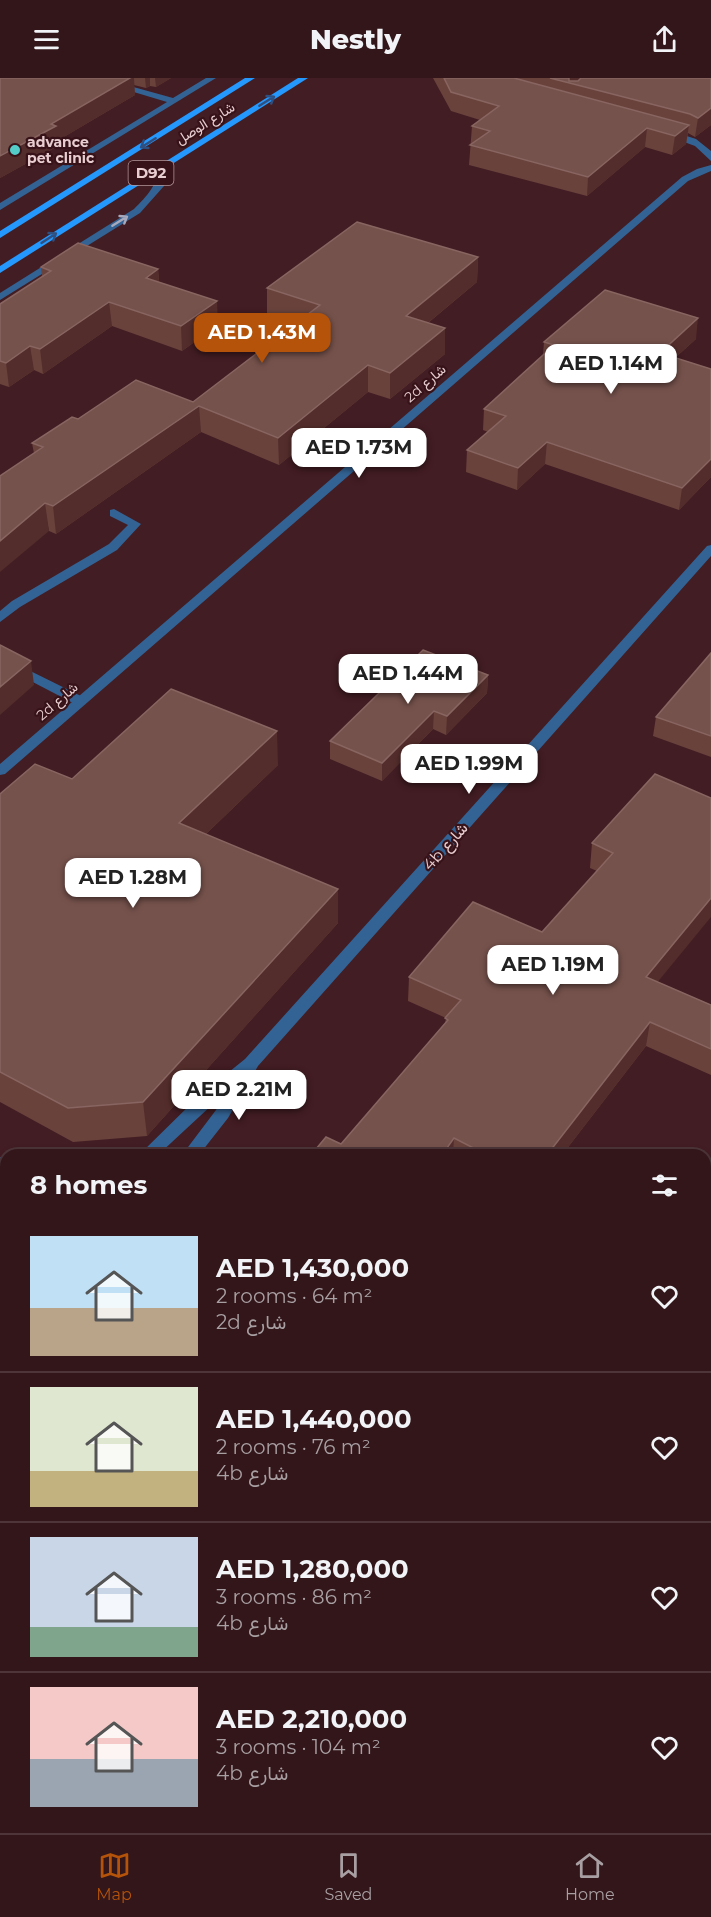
<!DOCTYPE html>
<meta charset="utf-8">
<style>
:root{--surface:#32161a;--page:#3a1f23;--text:#f1f3f6;--muted:#a89fa2;--line:#4d3539;--accent:#b45309}
body{margin:0;font-family:Montserrat,Vazirmatn,sans-serif;background:var(--page);color:var(--text);height:100vh;display:flex;flex-direction:column;font-size:22px;white-space:nowrap}
*{box-sizing:border-box;margin:0}
p{font-size:20px;color:var(--muted)}
.icon{flex:none;width:33px;height:33px;fill:none;stroke:currentColor;stroke-width:2;stroke-linecap:round;stroke-linejoin:round}
.map{position:relative;flex:1;overflow:hidden}
.drawer{position:absolute;left:0px;top:1071px;width:711px;height:684px;display:flex;flex-direction:column;background:var(--surface);border-radius:18px 18px 0 0;box-shadow:0 3px 9px #0003,0 0 0 2px var(--line)}
.drawer>*{flex:none}
.price{position:absolute;translate:-50% -51px;padding:0 14px;border-radius:12px;background:#fff;color:#222;font-size:20px;line-height:39px;filter:drop-shadow(0 2px 3px #0008)}
.price::after{content:'';position:absolute;left:50%;top:36px;width:18px;height:14px;margin-left:-9px;background:inherit;clip-path:polygon(0 0,100% 0,50% 100%)}
.price.on{background:var(--accent);color:#fff}
ul{padding:0;list-style:none}
li{display:flex;align-items:center;gap:18px;height:150px;padding:0 30px}
li+li{border-top:2px solid var(--line)}
li span{display:grid;place-items:center;flex:none;width:168px;height:120px;border-radius:0px;color:#555}
li>.icon{margin-inline-start:auto}
span .icon{width:72px;height:72px;fill:#fffc;stroke-width:1}
li b{font-size:26px}
h2{display:flex;justify-content:space-between;align-items:center;height:72px;padding:0 30px;font-size:26px}
header{display:flex;justify-content:space-between;align-items:center;height:78px;padding:0 30px;background:var(--surface);font-size:27px;font-weight:800}
.tabs{display:flex;justify-content:space-around;align-items:center;height:84px;border-top:2px solid var(--line);background:var(--surface);font-size:16px;color:var(--muted)}
.tabs a{display:grid;justify-items:center;gap:3px}
.tabs .on{color:var(--accent)}
.map>svg:first-child{display:block}
.lines{fill:none;stroke-linecap:round;stroke-linejoin:round}
.service{fill:#336394;fill-rule:evenodd}
.minor{fill:#336394;fill-rule:evenodd}
.primary{fill:#2598fe;fill-rule:evenodd}
.wall{fill:#69423c}
.shaded-wall{fill:#532d2b}
.building{fill:#76524c;stroke:#886561;stroke-width:1.5}
.oneway{stroke:#2f4f80}
.oneway2{stroke:#a9a9bc}
.poi-dot{fill:#54cdc8;stroke:#371319;stroke-width:2}
.labels{text-anchor:middle;stroke-width:4.5;stroke-linejoin:round;paint-order:stroke}
.far-street-label{font-size:14px;fill:#e8ced1;stroke:#371319}
.far-poi-label{font-size:14px;font-weight:bold;fill:#e8ced1;stroke:#371319;text-anchor:start}
.shield{fill:#371319;stroke:#b3969a;stroke-width:1.5}
.shield-label{font-size:15px;font-weight:bold;fill:#e8ced1}
.street-label{font-size:16px;fill:#e8ced1;stroke:#371319}
</style>
<header><svg class="icon" aria-label="menu" viewBox="0 0 24 24"><path d="M4 6h16M4 12h16M4 18h16"/></svg>Nestly<svg class="icon" aria-label="share" viewBox="0 0 24 24"><path d="M12 15V3M7 8l5-5 5 5M5 13v7h14v-7"/></svg></header>
<div class="map">
<svg width="711" height="1755" viewBox="0 0 711 1755">
<rect width="100%" height="100%" fill="#421d23"/>
<g class="lines">
<g class="service">
<path d="M668,52L696,61L711,73V83L695,68L665,57V53Z"/>
<path d="M163,85L168,88L164,108L140,135L0,222V215L134,131C147,118 158,107 158,88Z"/>
<path d="M114,431L141,446L117,472L20,529L0,544V533L12,523L109,466L128,447L110,438V432Z"/>
<path d="M0,578L85,620L87,623L80,627L75,626L0,587Z"/>
</g>
<g class="minor">
<path d="M87,0H101L173,20L206,0H216L0,132V125L167,24Z"/>
<path d="M711,87V93L688,103L5,696L0,697V686L682,99L697,91Z"/>
<path d="M711,467V478L258,988L228,1040L199,1077H182L216,1032L227,1013L158,1077H139L198,1019L245,981L707,468Z"/>
<path d="M0,1079L6,1081V1096L0,1094Z"/>
<path d="M711,1351V1375L705,1377V1353Z"/>
<path d="M474,1749H497L494,1755H471Z"/>
</g>
<g class="primary">
<path d="M245,0H255L0,160V153Z"/>
<path d="M298,0H308L0,195V188Z"/>
</g>
</g>
<g class="wall">
<path d="M0,0H171L156,9L150,8L146,10L134,7L135,17L57,63L58,68L0,100Z"/>
<path d="M433,0H711V47L695,59L688,55L686,66L672,77L645,69L587,118L469,87L472,48L480,42L451,33Z"/>
<path d="M478,179L477,204L428,245L445,250V276L390,321L368,314L279,387L201,354L56,456L49,453L32,365L78,341L193,324L296,245L267,236V210Z"/>
<path d="M41,189L158,191L159,204L218,247L182,273L112,248L43,296L34,292L9,309L0,306V226L42,199Z"/>
<path d="M696,261L675,280L711,291V399L679,432L545,386L517,412L466,394L467,372L488,354L483,352L484,331L543,277L544,264Z"/>
<path d="M711,575V679L653,658L656,639Z"/>
<path d="M488,597L487,615L446,657L433,651L382,703L330,681V663Z"/>
<path d="M278,687L205,757L338,845L147,1058L73,1064L0,1024V716L72,701Z"/>
<path d="M655,696L658,904L711,927V997L646,968L562,1077H311L341,1066L445,945L446,940L408,923L409,899L542,854L597,793L590,790L592,765Z"/>
<path d="M711,1700V1755H699L690,1749H705V1710Z"/>
</g>
<g class="shaded-wall">
<path d="M130,0H134L135,17L57,63L58,68L0,100V78L51,46Z"/>
<path d="M145,0H150V8L146,10Z"/>
<path d="M155,0H171L156,9Z"/>
<path d="M569,0H586L577,7L568,5Z"/>
<path d="M711,30V47L695,59L698,40Z"/>
<path d="M689,47L686,66L672,77L675,58Z"/>
<path d="M647,50L645,69L587,118L588,99Z"/>
<path d="M478,179L477,204L406,263V238Z"/>
<path d="M158,191L160,215L146,200Z"/>
<path d="M217,223L218,247L182,273L181,248Z"/>
<path d="M109,224L112,248L43,296L40,271Z"/>
<path d="M698,240L696,261L657,296L660,275Z"/>
<path d="M445,250V276L390,321V295Z"/>
<path d="M30,268L34,292L9,309L6,285Z"/>
<path d="M368,287V314L279,387L278,360Z"/>
<path d="M199,328L201,354L56,456L53,428Z"/>
<path d="M547,364L545,386L517,412L518,390Z"/>
<path d="M711,381V399L679,432L682,410Z"/>
<path d="M45,425L49,453L0,494V463Z"/>
<path d="M31,583L34,607L0,637V609Z"/>
<path d="M488,597L487,615L446,657L447,638Z"/>
<path d="M434,633L433,651L382,703V685Z"/>
<path d="M277,653L278,687L182,779L179,745Z"/>
<path d="M338,811V845L147,1058L143,1024Z"/>
<path d="M711,820V839L642,923L646,899Z"/>
<path d="M650,944L646,968L562,1077H547Z"/>
<path d="M454,1060L453,1077H442Z"/>
<path d="M6,1398V1426L0,1425V1404Z"/>
<path d="M6,1532V1560L0,1568V1539Z"/>
<path d="M199,1749H214L210,1755H195Z"/>
<path d="M458,1749H465L462,1755H454Z"/>
</g>
<g class="building">
<path d="M0,0H130L51,46L56,48L0,78Z"/>
<path d="M444,0H514L689,47L675,58L647,50L588,99L470,67L490,53L472,48L499,28L451,14Z"/>
<path d="M550,0H569V3H578L581,0H711V30L698,40L690,36Z"/>
<path d="M357,144L478,179L406,238L445,250L390,295L368,287L278,360L199,328L53,428L45,425L0,463V398L43,369L32,365L72,339L78,341L136,302L193,324L320,227L267,210Z"/>
<path d="M78,165L158,191L146,200L217,223L181,248L109,224L40,271L30,268L6,285L0,283V226L51,193L41,189Z"/>
<path d="M605,212L698,240L660,275L711,291V381L682,410L547,364L518,390L467,372L506,338L484,331L554,267L544,264Z"/>
<path d="M0,567L31,583L0,609Z"/>
<path d="M423,572L488,597L447,638L434,633L382,685L330,663Z"/>
<path d="M711,575V658L656,639Z"/>
<path d="M171,611L277,653L179,745L338,811L143,1024L68,1030L0,994V716L35,686L72,701Z"/>
<path d="M655,696L711,720V820L646,899L711,927V971L650,944L547,1077H487L454,1060L442,1077H311L326,1059L341,1066L448,942L445,940L461,922L409,899L473,824L542,854L613,775L592,765Z"/>
<path d="M0,1265L6,1268V1398L0,1404Z"/>
<path d="M0,1412L6,1415V1532L0,1539Z"/>
<path d="M711,1700V1740L705,1736V1710Z"/>
<path d="M6,1749H199L195,1755H2Z"/>
<path d="M387,1749H458L454,1755H383Z"/>
</g>
<defs><path id="oneway-shaft" d="M-6 0H5M1.5-3L5.5 0L1.5 3" fill="none" stroke-width="1.6" stroke-linecap="round" stroke-linejoin="round" transform="scale(1.5)"/></defs>
<g class="oneway">
<use href="#oneway-shaft" transform="translate(267 23) rotate(-32)"/>
<use href="#oneway-shaft" transform="translate(148 65) rotate(148)"/>
<use href="#oneway-shaft" transform="translate(49 160) rotate(-33)"/>
</g>
<use class="oneway2" href="#oneway-shaft" transform="translate(120 143) rotate(-32)"/>
<circle class="poi-dot" cx="15" cy="72" r="6"/>
<g class="labels">
<g class="far-street-label">
<text transform="translate(205 45) rotate(-32)" y="5">شارع الوصل</text>
<text transform="translate(425 305) rotate(-41)" y="5">2d شارع</text>
<text transform="translate(57 623) rotate(-41)" y="5">2d شارع</text>
</g>
<g class="far-poi-label">
<text x="27" y="69">advance<tspan x="27" dy="16">pet clinic</tspan></text>
</g>
<rect class="shield" x="128.5" y="83" width="45" height="24" rx="4.5"/>
<g class="shield-label">
<text x="151" y="100">D92</text>
</g>
<g class="street-label">
<text transform="translate(445 768) rotate(-48)" y="6">4b شارع</text>
</g>
</g>
</svg>
<b class="price on" style="left:262px;top:286px">AED 1.43M</b>
<b class="price" style="left:611px;top:317px">AED 1.14M</b>
<b class="price" style="left:359px;top:401px">AED 1.73M</b>
<b class="price" style="left:408px;top:627px">AED 1.44M</b>
<b class="price" style="left:469px;top:717px">AED 1.99M</b>
<b class="price" style="left:133px;top:831px">AED 1.28M</b>
<b class="price" style="left:553px;top:918px">AED 1.19M</b>
<b class="price" style="left:239px;top:1043px">AED 2.21M</b>
<section class="drawer">
<h2>8 homes<svg class="icon" aria-label="filters" viewBox="0 0 24 24"><path d="M4 7h16M4 17h16"/><circle cx="9" cy="7" r="2"/><circle cx="15" cy="17" r="2"/></svg></h2>
<ul>
<li><span style="background:linear-gradient(#bfe0f5 60%,#b9a48a 0)"><svg class="icon" aria-label="home" viewBox="0 0 24 24"><path d="M3 11l9-7 9 7M6 9v11h12V9"/></svg></span><div><b>AED 1,430,000</b><p>2 rooms · 64 m²</p><p>2d شارع</p></div><svg class="icon" aria-label="heart" viewBox="0 0 24 24"><path d="M12 20l-8-8c-3-5 5-10 8-4 3-6 11-1 8 4z"/></svg></li>
<li><span style="background:linear-gradient(#dfe7d0 70%,#c2b280 0)"><svg class="icon" aria-label="home" viewBox="0 0 24 24"><path d="M3 11l9-7 9 7M6 9v11h12V9"/></svg></span><div><b>AED 1,440,000</b><p>2 rooms · 76 m²</p><p>4b شارع</p></div><svg class="icon" aria-label="heart" viewBox="0 0 24 24"><path d="M12 20l-8-8c-3-5 5-10 8-4 3-6 11-1 8 4z"/></svg></li>
<li><span style="background:linear-gradient(#c9d6e8 75%,#7fa58c 0)"><svg class="icon" aria-label="home" viewBox="0 0 24 24"><path d="M3 11l9-7 9 7M6 9v11h12V9"/></svg></span><div><b>AED 1,280,000</b><p>3 rooms · 86 m²</p><p>4b شارع</p></div><svg class="icon" aria-label="heart" viewBox="0 0 24 24"><path d="M12 20l-8-8c-3-5 5-10 8-4 3-6 11-1 8 4z"/></svg></li>
<li><span style="background:linear-gradient(#f6c9c9 60%,#9aa5b1 0)"><svg class="icon" aria-label="home" viewBox="0 0 24 24"><path d="M3 11l9-7 9 7M6 9v11h12V9"/></svg></span><div><b>AED 2,210,000</b><p>3 rooms · 104 m²</p><p>4b شارع</p></div><svg class="icon" aria-label="heart" viewBox="0 0 24 24"><path d="M12 20l-8-8c-3-5 5-10 8-4 3-6 11-1 8 4z"/></svg></li>
</ul>
</section>
</div>
<nav class="tabs">
<a class="on"><svg class="icon" aria-label="map" viewBox="0 0 24 24"><path d="M3 6l6-2 6 2 6-2v14l-6 2-6-2-6 2zM9 4v14M15 6v14"/></svg>Map</a>
<a><svg class="icon" aria-label="saved" viewBox="0 0 24 24"><path d="M7 4h10v16l-5-4-5 4z"/></svg>Saved</a>
<a><svg class="icon" aria-label="home" viewBox="0 0 24 24"><path d="M3 11l9-7 9 7M6 9v11h12V9"/></svg>Home</a>
</nav>
